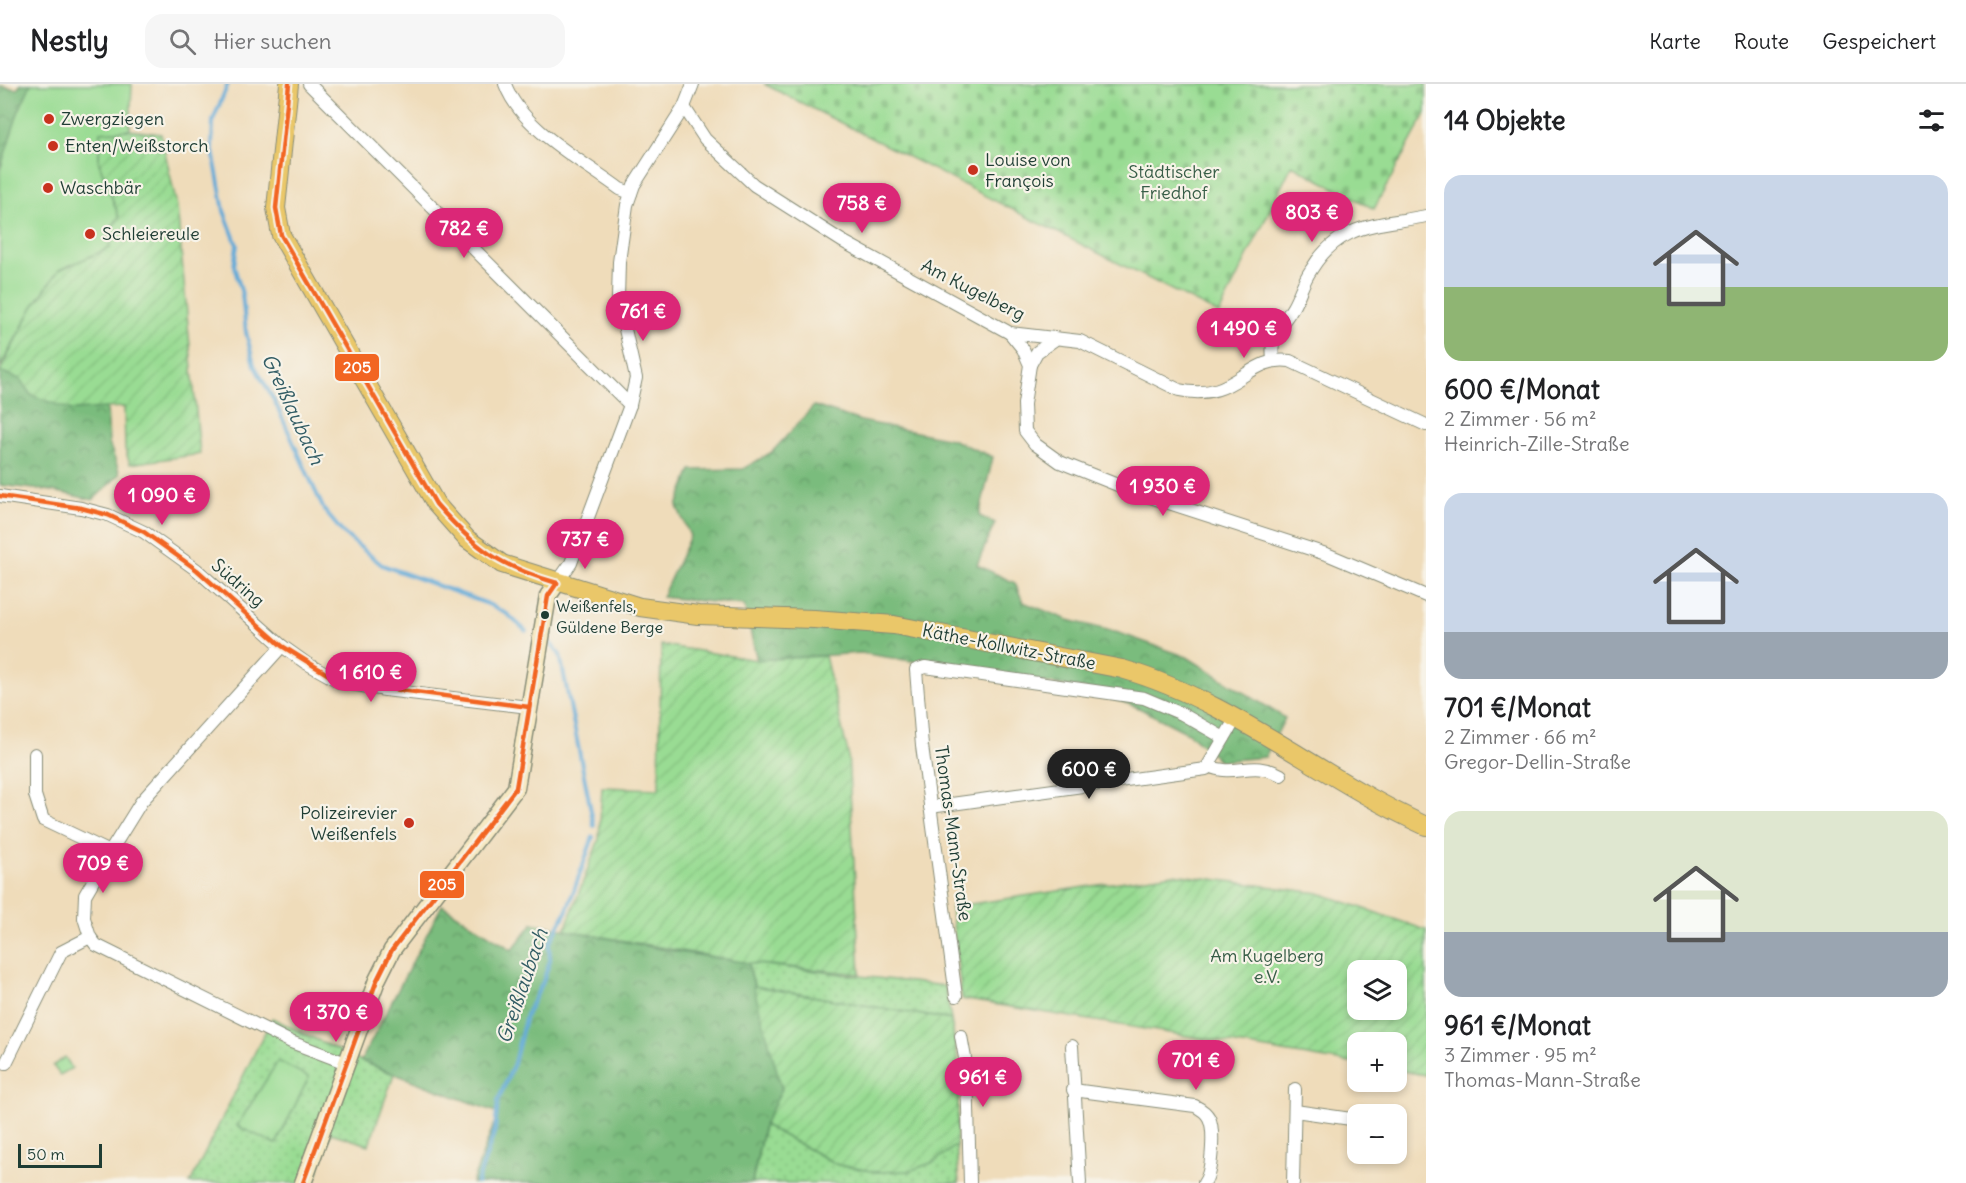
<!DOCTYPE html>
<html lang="de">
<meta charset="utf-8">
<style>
:root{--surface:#fff;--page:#f6f6f6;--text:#202124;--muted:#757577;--line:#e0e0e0;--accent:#db2777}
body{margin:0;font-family:Delius,sans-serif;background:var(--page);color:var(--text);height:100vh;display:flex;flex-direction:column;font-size:22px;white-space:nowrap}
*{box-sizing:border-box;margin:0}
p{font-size:20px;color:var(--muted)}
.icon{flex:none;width:33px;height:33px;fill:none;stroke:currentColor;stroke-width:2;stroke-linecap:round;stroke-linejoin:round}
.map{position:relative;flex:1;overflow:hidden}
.sheet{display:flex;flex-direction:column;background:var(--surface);width:540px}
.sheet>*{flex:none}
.tools{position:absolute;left:1347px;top:876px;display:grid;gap:12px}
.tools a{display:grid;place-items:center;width:60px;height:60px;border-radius:12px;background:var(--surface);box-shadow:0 3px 9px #0003;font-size:30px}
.scale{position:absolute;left:18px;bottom:15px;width:84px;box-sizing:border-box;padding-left:6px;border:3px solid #1f3d34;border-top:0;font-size:16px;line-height:21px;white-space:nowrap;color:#1f3d34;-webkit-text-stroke:4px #f7f3e8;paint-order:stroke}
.price{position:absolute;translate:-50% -51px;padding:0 14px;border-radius:21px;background:var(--accent);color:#fff;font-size:20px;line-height:39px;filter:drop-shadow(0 2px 3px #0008)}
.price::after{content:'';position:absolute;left:50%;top:36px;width:18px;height:14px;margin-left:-9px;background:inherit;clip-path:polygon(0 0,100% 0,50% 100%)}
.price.active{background:#222;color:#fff}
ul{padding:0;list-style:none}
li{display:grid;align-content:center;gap:12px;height:318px;padding:0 18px}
li span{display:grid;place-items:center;height:186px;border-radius:18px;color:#555}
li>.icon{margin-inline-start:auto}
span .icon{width:108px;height:108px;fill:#fffc;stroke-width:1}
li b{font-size:26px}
h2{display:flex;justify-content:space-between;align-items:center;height:72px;padding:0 18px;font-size:26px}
header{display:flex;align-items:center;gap:36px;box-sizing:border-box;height:84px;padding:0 30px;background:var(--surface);border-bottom:2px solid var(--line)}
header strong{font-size:28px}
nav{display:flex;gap:33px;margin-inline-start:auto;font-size:21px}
.search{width:420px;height:54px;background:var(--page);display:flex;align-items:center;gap:15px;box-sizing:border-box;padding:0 21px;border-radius:18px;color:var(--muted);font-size:22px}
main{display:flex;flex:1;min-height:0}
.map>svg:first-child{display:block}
.grass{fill:url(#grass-dots);stroke:#5c8c64;stroke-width:1.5}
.forest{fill:url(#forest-crowns);stroke:#4c7c58;stroke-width:1.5}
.cemetery{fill:url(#cemetery-stones);stroke:#5c8c64;stroke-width:1.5}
.park{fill:#99dc93;stroke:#5c8c64;stroke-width:1.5}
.garden{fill:url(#garden-furrows);stroke:#5c8c64;stroke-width:1.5;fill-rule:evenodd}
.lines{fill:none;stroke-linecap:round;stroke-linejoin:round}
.stream{stroke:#5ea9d7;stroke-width:4}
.street-casing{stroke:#878c77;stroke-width:14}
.secondary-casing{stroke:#878c77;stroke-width:19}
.primary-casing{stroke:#878c77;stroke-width:20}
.street{stroke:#fff;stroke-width:12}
.secondary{stroke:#f7e9c3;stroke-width:16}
.primary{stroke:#eac769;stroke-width:18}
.bus-1-casing{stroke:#f7f3e8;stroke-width:9}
.bus-1{stroke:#f26522;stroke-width:4.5}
.poi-dot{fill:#c8321e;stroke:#f7f3e8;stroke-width:2}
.bus-dot{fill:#1f3d34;stroke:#f7f3e8;stroke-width:2}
.labels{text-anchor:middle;stroke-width:4.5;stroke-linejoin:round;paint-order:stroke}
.bus-label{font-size:16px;fill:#1f3d34;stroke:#f7f3e8;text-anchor:start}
.poi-label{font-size:18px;fill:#1f3d34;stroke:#f7f3e8;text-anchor:start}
.park-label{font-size:18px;fill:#375d47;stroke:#f7f3e8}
.street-label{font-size:18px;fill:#1f3d34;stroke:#f7f3e8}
.water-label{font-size:20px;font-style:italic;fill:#325d65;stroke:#f7f3e8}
.line-badge{stroke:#f7f3e8;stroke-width:2}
.badge-label{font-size:16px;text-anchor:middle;font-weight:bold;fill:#fff}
</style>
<header>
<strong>Nestly</strong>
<div class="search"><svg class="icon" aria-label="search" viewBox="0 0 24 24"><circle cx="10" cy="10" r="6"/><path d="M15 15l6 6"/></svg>Hier suchen</div>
<nav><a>Karte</a><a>Route</a><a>Gespeichert</a></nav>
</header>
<main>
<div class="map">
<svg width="1426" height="1099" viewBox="0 0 1426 1099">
<defs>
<pattern id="grass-dots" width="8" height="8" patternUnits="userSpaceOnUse" patternTransform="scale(1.5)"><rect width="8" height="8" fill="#99dc93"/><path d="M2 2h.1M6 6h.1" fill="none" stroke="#83be7f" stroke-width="1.8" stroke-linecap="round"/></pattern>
<pattern id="forest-crowns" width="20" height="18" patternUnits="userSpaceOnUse" patternTransform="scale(1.5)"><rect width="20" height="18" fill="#7abc7d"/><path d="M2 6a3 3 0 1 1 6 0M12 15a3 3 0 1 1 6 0" fill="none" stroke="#639a67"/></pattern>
<pattern id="cemetery-stones" width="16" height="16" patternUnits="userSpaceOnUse" patternTransform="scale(1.5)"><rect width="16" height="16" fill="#99dc93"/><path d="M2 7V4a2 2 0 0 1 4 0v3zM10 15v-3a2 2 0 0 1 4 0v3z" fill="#83be7f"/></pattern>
<pattern id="garden-furrows" width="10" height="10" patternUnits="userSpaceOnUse" patternTransform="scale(1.5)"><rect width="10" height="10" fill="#99dc93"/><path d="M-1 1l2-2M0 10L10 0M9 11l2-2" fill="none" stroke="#83be7f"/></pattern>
</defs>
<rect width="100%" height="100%" fill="#f7f3e8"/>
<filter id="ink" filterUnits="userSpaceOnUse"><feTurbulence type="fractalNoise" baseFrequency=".0167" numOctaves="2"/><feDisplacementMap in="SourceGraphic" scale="12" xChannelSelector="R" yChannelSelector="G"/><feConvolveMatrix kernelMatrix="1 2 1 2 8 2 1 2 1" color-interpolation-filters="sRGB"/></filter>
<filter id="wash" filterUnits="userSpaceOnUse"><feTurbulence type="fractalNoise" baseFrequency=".008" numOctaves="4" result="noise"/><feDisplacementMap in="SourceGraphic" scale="24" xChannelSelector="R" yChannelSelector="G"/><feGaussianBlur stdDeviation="1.35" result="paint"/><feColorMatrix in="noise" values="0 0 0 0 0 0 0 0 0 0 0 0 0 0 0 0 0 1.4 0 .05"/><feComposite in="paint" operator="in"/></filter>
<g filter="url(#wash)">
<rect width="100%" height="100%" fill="#efdcba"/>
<g class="grass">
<path d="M748,879L945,902L951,936L753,902Z"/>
<path d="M272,934L361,977L394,990L369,1061L331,1049L314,1099H190Z"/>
<path d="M764,1041L838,1081L934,1078L956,1061L959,1099H752Z"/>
</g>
<g class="forest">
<path d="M21,0H31L18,29L0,86V2L17,5Z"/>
<path d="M0,287L20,295L31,311L72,326L107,324L109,359L120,390L93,416L53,407L0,401Z"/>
<path d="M814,322L861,337L951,355L993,373L979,432L995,439L977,481L1015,499L1023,518L1068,536L1119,549L1187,573L1285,634L1265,673L1220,677L1188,649L1137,623L1086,605L861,569L757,576L744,521L662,513L690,452L677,422L691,386L743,385L772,368Z"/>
<path d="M442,821L512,866L533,839L662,865L748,879L782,1005L764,1041L752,1099H472L498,1029L361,977Z"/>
</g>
<path class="cemetery" d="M764,0H1426V29L1374,125L1292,81L1219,230Z"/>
<g class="park">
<path d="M31,0H132L130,46L100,49L99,79L119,133L108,149L110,164L59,186L33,223L0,283V86L18,29Z"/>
<path d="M65,973L72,984L60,991L53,982Z"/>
<path d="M278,977L309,993L276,1060L237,1042Z"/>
</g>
<g class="garden">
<path d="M130,46L161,50L177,122L200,370L130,380L125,365L124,323L72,326L31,311L20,295L0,287L33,223L59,186L110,164L108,149L119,133L99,79L100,48Z"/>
<path d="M661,561L757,576L825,572L848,669L860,890L748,879L565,846L599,755L602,703L659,705Z"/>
<path d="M1173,790L1319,809L1426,846V991L1397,986L1396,958H1358L1357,980L962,915L951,823ZM1358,886H1396V926H1358Z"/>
<path d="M753,902L951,936L960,988L956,1061L934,1078L909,1087L877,1088L838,1081L764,1041L782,1005Z"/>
</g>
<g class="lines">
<g class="stream">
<path d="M228,0L213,36L212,62L224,127L237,161L234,182L242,210L246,248L254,281L275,318L324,426L343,449L382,481L488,520L507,530L526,547"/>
<path d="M549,557L560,571L594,742"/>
<path d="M477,1099L495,1046L498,1017L514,979L526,931L543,898L550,876L549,860L567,826L593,753"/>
</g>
</g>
</g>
<g filter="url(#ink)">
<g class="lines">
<defs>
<g id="street">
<path d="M309,0L630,321"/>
<path d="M505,0C521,45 583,77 620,105L631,109"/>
<path d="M684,23L705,55L754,101L842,157L1010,249L1080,257L1179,306C1237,319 1246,271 1290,277L1426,341"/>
<path d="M1010,249L1023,265L1030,281L1024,320L1025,347L1035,360L1060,378L1135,408L1329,471L1426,512"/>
<path d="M1273,276C1270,246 1279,247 1293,223C1300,211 1303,197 1311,186C1340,138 1377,142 1426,132"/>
<path d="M1030,281L1037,268L1054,256"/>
<path d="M0,412L81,424L108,431L144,448L197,486L282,562L306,579L340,598L385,606L529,623"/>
<path d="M557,499L571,479L630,321L636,294L618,214L619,178L627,121L634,101L684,23L693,0"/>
<path d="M282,562L141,718L110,768L85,811L84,834L90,853L96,861L291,958L346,979"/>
<path d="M35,670V711L43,736L110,768"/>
<path d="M1208,682C1237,694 1250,675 1281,691"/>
<path d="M930,723L1206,685L1236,634"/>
<path d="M956,912L922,662L916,586L925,583L1144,614L1182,630L1224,654"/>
<path d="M961,952L967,985L970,1099"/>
<path d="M1072,962L1080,1099"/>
<path d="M6,979L61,868L90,853"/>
<path d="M1073,1006L1195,1022C1201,1025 1206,1028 1209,1034C1215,1046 1212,1089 1204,1099"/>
<path d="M1295,1027L1358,1036"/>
<path d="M1293,1099L1295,1005"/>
</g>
<path id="secondary" d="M303,1099L377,896L392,866L516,704L548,512L557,499"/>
<path id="primary" d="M289,0L276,124L281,151L436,420L467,455L502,480L640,523L698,531L814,535L894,541L1122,585C1233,617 1322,695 1426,742"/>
</defs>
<use href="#street" class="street-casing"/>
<use href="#secondary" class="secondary-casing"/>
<use href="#primary" class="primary-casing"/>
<use href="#street" class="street"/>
<use href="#secondary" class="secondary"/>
<use href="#primary" class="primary"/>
<defs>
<g id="bus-1">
<path d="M289,0L276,124L281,151L436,420C476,465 499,482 557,499"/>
<path d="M0,412L81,424L108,431L144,448L197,486L282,562L340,598L529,623"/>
<path d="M303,1099L377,896L392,866L516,704L548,512L557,499"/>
</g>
</defs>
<use href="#bus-1" class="bus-1-casing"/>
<use href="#bus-1" class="bus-1"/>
</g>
</g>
<g class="poi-dot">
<circle cx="49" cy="35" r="6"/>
<circle cx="53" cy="62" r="6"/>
<circle cx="973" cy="86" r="6"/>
<circle cx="48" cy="104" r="6"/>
<circle cx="90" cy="150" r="6"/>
<circle cx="409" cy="739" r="6"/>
</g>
<circle class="bus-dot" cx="545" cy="531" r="5"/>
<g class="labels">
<g class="bus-label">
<text x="556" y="528">Weißenfels,<tspan x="556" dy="21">Güldene Berge</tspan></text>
</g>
<g class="poi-label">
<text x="61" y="41">Zwergziegen</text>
<text x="65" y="68">Enten/Weißstorch</text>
<text x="985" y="82">Louise von<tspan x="985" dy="21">François</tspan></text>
<text x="60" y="110">Waschbär</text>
<text x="102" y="156">Schleiereule</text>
<text x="397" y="735" text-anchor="end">Polizeirevier<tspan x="397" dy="21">Weißenfels</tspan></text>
</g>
<g class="park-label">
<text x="1174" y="94">Städtischer<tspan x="1174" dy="21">Friedhof</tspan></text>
<text x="1267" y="878">Am Kugelberg<tspan x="1267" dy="21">e.V.</tspan></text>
</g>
<g class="street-label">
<text transform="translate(973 206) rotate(27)" y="6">Am Kugelberg</text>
<text transform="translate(238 499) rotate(41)" y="6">Südring</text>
<text transform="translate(1009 563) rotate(11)" y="6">Käthe-Kollwitz-Straße</text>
<text transform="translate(953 749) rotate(82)" y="6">Thomas-Mann-Straße</text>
</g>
<g class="water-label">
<text transform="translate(293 325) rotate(65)" y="7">Greißlaubach</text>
<text transform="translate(522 902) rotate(-71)" y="7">Greißlaubach</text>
</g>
</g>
<g class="line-badge">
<rect x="334" y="269" width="46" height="29" rx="6" fill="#f26522"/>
<rect x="419" y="786" width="46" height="29" rx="6" fill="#f26522"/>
</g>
<g class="badge-label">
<text x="357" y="289">205</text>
<text x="442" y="806">205</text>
</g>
</svg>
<div class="tools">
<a><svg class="icon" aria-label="layers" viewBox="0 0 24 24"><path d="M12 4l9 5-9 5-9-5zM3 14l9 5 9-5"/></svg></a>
<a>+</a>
<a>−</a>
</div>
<div class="scale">50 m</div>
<b class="price" style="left:862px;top:150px">758 €</b>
<b class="price" style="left:1312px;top:159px">803 €</b>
<b class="price" style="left:464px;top:175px">782 €</b>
<b class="price" style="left:643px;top:258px">761 €</b>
<b class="price" style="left:1244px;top:275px">1 490 €</b>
<b class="price" style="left:1163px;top:433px">1 930 €</b>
<b class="price" style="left:162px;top:442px">1 090 €</b>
<b class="price" style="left:585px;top:486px">737 €</b>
<b class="price" style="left:371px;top:619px">1 610 €</b>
<b class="price active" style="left:1089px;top:716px">600 €</b>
<b class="price" style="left:103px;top:810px">709 €</b>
<b class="price" style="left:336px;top:959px">1 370 €</b>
<b class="price" style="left:1196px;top:1007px">701 €</b>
<b class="price" style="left:983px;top:1024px">961 €</b>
</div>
<section class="sheet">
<h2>14 Objekte<svg class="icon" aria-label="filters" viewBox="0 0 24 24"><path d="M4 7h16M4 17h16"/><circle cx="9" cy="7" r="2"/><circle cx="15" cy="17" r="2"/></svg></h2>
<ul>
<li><span style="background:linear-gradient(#c9d6e8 60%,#8fb573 0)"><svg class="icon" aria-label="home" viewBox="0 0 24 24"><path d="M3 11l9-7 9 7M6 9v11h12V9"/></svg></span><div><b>600 €/Monat</b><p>2 Zimmer · 56 m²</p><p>Heinrich-Zille-Straße</p></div></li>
<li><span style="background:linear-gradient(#c9d6e8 75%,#9aa5b1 0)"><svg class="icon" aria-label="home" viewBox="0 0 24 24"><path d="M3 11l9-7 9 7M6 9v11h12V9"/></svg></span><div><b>701 €/Monat</b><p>2 Zimmer · 66 m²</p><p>Gregor-Dellin-Straße</p></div></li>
<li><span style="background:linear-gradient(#dfe7d0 65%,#9aa5b1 0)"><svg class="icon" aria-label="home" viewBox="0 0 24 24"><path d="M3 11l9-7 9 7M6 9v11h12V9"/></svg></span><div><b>961 €/Monat</b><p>3 Zimmer · 95 m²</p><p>Thomas-Mann-Straße</p></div></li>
</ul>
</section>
</main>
